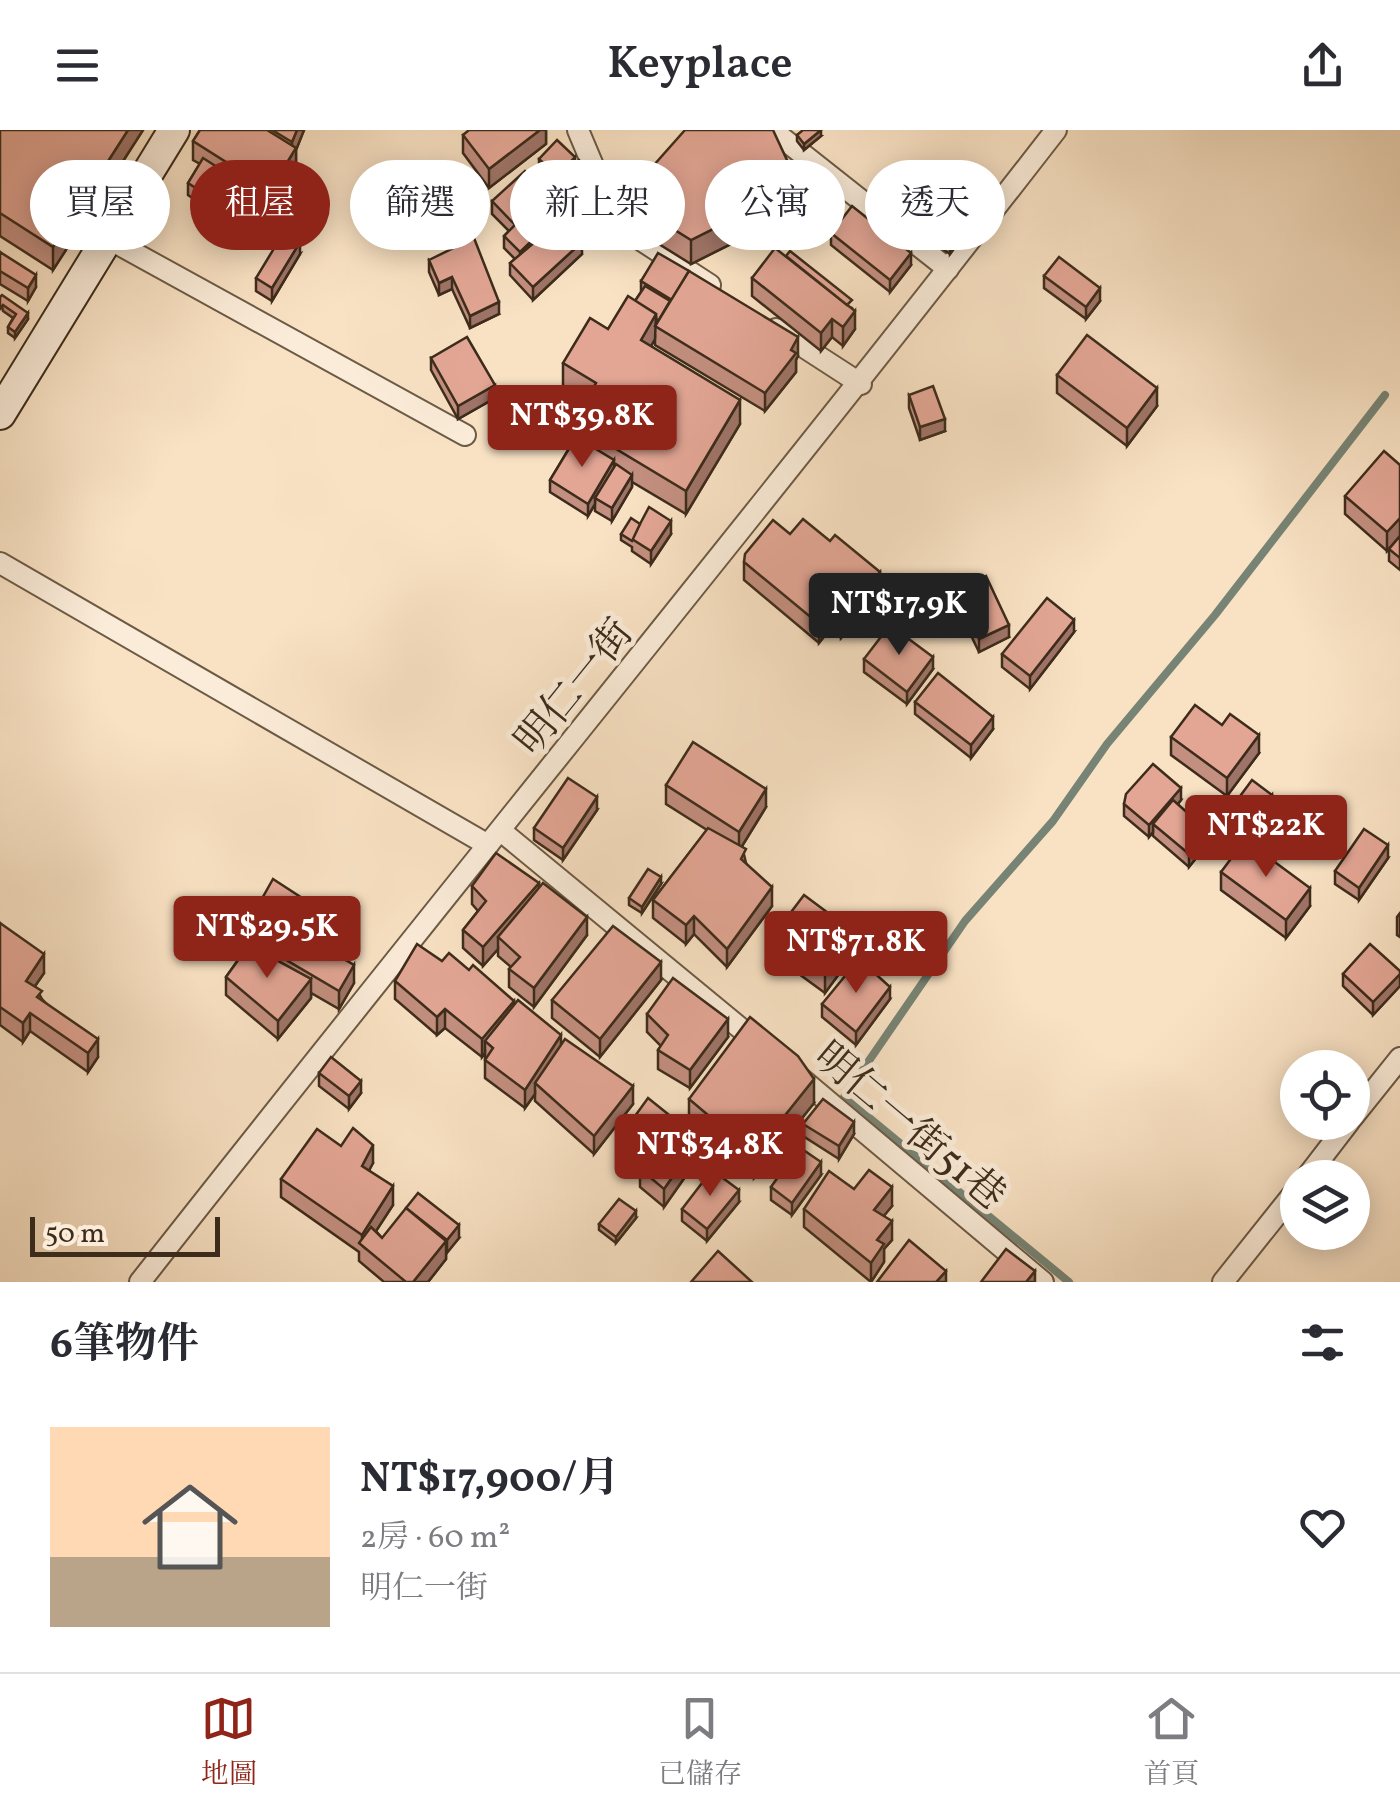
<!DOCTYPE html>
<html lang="zh-TW">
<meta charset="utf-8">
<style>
:root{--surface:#fff;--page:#f2f2f3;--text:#2b2b33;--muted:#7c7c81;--line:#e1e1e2;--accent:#8f2418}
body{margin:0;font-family:Vollkorn,"Noto Serif TC",serif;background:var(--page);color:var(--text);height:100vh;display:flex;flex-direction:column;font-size:38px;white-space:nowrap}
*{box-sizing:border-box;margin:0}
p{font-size:32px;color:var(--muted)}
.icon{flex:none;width:55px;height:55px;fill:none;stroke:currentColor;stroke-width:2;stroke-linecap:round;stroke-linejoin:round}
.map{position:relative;height:1152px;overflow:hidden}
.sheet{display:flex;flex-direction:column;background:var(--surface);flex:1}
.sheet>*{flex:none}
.banner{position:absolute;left:30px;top:30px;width:1340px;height:90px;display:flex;gap:20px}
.controls{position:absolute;left:1280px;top:920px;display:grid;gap:20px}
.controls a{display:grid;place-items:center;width:90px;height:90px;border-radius:50%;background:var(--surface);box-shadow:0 5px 25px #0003;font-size:50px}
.scale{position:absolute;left:30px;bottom:25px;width:190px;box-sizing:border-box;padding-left:10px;border:5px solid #3d2c1b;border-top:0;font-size:28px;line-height:35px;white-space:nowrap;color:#3d2c1b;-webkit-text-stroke:8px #fbecd9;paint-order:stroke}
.price{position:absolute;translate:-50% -85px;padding:0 22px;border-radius:10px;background:var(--accent);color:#fff;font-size:32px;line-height:65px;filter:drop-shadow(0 2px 5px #0008)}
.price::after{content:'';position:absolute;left:50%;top:60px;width:30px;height:22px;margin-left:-15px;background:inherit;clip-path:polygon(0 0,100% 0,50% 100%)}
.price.on{background:#222;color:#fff}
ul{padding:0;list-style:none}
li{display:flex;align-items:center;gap:30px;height:250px;padding:0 50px}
li span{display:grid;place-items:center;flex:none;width:280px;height:200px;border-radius:0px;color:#555}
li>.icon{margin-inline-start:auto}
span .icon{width:120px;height:120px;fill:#fffc;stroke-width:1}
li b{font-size:42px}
h2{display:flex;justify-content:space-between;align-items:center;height:120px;padding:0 50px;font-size:42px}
.tag{padding:0 35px;border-radius:45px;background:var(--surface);box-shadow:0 5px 25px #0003;font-size:35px;line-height:90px}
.tag.on{background:var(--accent);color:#fff}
header{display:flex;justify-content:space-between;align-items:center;height:130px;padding:0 50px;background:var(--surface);font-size:45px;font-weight:600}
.tab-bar{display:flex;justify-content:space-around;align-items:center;height:140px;border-top:2px solid var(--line);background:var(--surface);font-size:28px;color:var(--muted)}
.tab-bar a{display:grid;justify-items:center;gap:5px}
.tab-bar .on{color:var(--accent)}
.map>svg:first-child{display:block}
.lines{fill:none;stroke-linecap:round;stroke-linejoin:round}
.stream{stroke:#778475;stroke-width:8}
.street-casing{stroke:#6c5a45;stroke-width:24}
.secondary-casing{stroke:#3d2c1b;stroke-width:34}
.street{stroke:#fbecd9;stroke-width:20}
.secondary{stroke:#fbecd9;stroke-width:30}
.wall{fill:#c38f80;stroke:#3d2c1b;stroke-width:2.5}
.shaded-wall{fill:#9f7468;stroke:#3d2c1b;stroke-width:2.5}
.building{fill:#e3a695;stroke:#3d2c1b;stroke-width:2.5}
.labels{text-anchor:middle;stroke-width:10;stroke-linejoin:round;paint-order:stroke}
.street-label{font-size:40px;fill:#3d2c1b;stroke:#fbecd9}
</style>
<header><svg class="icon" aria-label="menu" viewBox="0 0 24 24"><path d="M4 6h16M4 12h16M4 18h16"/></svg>Keyplace<svg class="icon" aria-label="share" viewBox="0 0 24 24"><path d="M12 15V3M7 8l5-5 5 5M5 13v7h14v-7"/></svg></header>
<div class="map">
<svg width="1400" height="1152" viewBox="0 0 1400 1152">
<rect width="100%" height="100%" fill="#f9e2c4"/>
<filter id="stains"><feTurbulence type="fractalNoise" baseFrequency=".002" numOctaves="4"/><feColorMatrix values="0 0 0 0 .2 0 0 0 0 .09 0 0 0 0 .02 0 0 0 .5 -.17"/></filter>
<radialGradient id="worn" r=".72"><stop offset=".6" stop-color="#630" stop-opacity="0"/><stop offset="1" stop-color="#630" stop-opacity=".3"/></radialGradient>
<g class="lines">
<path class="stream" d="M1069,1152L844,967L965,791L1053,691L1107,614L1215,485L1385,265"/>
<defs>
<g id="street">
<path d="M578,0L618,95L710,155"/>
<path d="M772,0L948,139"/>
<path d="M107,108L465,305"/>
<path d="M776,199L861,254"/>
<path d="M0,433L488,715"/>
<path d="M501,701L762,916"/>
<path d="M792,941L1043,1152"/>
<path d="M1352,988L1400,928"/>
<path d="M1306,1048L1349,992"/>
<path d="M140,1152C443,766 755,388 1056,0"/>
<path d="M1223,1152L1298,1058"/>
</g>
<path id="secondary" d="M0,284L174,0"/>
</defs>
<use href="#street" class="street-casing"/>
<use href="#secondary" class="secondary-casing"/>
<use href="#street" class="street"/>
<use href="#secondary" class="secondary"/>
</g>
<g class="wall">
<path d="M0,0H143L53,140L0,106Z"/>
<path d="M200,0H304L296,20V37L270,79L259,72V76L243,101L188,65V53L200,34L193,30V11Z"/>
<path d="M546,0V14L489,58L463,23V5Z"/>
<path d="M797,5L821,6L804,20L797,11Z"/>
<path d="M539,29L575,33L594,54L592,56L607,84L585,105L565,84V72L568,69L557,55V52L539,35Z"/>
<path d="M630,62L799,80L691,134L633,98L630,86Z"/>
<path d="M492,71L563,92L582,124L533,170L510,145V133L515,129L504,118V106L509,101L492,84Z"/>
<path d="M896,73L971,95L950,124L896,86Z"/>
<path d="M831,103L911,135L890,162L831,115Z"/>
<path d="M0,122L36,157L28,171L0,154Z"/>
<path d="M300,124L272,171L256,161V148Z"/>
<path d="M429,130L499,184L470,198L452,159L439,165L429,142Z"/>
<path d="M1044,146L1100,171L1086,189L1044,158Z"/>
<path d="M752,148L852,178L855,199L843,216L832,207L821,221L752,166Z"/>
<path d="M641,151L798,226L796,230V242L765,281L655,215V209L651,216L740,294L686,384L632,352V357L612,391L595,381V374L588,386L550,362V350L573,312V293L586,270L563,257V233L608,199L635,171L641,162Z"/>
<path d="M0,167L28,189L15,208L8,203V197L13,188L3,181Z"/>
<path d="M431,228L495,268L458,289L431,240Z"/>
<path d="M1057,245L1157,276L1127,316L1057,263Z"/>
<path d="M909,265L945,301L920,310L909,278Z"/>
<path d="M1400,335V440L1389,431V419L1395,411L1387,421L1345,384V366Z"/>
<path d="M640,394L671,404L651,434L632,421V416V417L621,410V404Z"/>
<path d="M790,404L880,460L841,508L830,499L819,513L744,450V432Z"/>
<path d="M956,461L1009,507L979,522L956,474Z"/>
<path d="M1074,502L1030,559L1002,537V524Z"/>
<path d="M864,529L933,539L907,574L864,542Z"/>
<path d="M915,572L993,599L971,628L915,584Z"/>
<path d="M1171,607L1259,623L1227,666L1171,625Z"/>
<path d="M666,655L766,677L742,716L746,733L772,776L727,837L694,804L686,814L653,788V770L707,700L666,674Z"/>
<path d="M1181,670L1178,674L1208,713L1189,737L1153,706V702L1149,707L1124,686V674Z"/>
<path d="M1272,671L1255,694L1235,679V673Z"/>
<path d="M597,680L563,730L534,710V698Z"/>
<path d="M1388,728L1359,770L1335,754V741Z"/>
<path d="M1221,742L1310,776L1286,808L1221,760Z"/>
<path d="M661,754L642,783L629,775V768Z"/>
<path d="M472,756L539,757L587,805L534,877L509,857V839L511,837L498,826V819L483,836L463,818V800L478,781L472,774Z"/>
<path d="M1400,783V807L1397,805V787Z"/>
<path d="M0,793L44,843L35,856L42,869L98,927L88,942L30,901L23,912L0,895Z"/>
<path d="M325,801L318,813L354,853L339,879L311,863V868L278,909L226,865V847L243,823L242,804Z"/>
<path d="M773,806L855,822L825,863L773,825Z"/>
<path d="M442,831L514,876L633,974L594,1024L535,971V964L525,978L485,948V923L482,927L445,898L437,905L395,869V851Z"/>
<path d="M1400,841V856L1373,885L1343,856V844Z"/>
<path d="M661,850L600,927L552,888V870Z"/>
<path d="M890,869L856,915L822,887V874Z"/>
<path d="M647,884L728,907L690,958L658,939V920L661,916L647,902Z"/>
<path d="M319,943L361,963L349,979L319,956Z"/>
<path d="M689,969L814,973L754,1048L689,993Z"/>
<path d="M803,994L854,1004L839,1029L803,1006Z"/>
<path d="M617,1011L699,1027L664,1077L640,1057V1048L617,1029Z"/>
<path d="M341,1016L373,1033L369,1040L393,1075L376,1101L382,1108H459L446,1122V1129L428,1152H384L359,1131V1122L281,1067V1049Z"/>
<path d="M821,1045L792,1085L771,1070V1057Z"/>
<path d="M854,1059L892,1076L883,1086L892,1110L884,1119V1132L871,1152L804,1097V1079Z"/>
<path d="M739,1072L707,1111L682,1091V1079Z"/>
<path d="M636,1088L616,1113L599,1100V1094Z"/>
</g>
<g class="shaded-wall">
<path d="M128,0H143L53,140V117Z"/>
<path d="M297,0H304L296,20V37L270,79V60L292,25V12Z"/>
<path d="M540,0H546V14L489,58V39Z"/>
<path d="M821,0V6L804,20V14Z"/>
<path d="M575,27V33L557,52V46Z"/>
<path d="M799,56V80L691,134V110Z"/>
<path d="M259,64V76L243,101V88Z"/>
<path d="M607,72V84L585,105V93Z"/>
<path d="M563,81V93L520,135V122Z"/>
<path d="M971,83V95L950,124V112Z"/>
<path d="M300,112V124L272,171V158Z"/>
<path d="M582,112V124L533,170V157Z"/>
<path d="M911,123V135L890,162V150Z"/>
<path d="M36,145V157L28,171V158Z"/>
<path d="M452,147V159L439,165V153Z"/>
<path d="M1100,158V171L1086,189V177Z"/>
<path d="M499,172V184L470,198V186Z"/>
<path d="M855,181V199L843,216V197Z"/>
<path d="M28,183V189L15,208V202Z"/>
<path d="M656,184L655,209L641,234V210Z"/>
<path d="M832,189V207L821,221V203Z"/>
<path d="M798,207V226L796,230V242L765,281V263Z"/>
<path d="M495,255V268L458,289V276Z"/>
<path d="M1157,258V276L1127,316V298Z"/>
<path d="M740,270V294L686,384V361Z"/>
<path d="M945,289V301L920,310V297Z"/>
<path d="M614,330V343L595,368V374L588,386V374Z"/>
<path d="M632,345V357L612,391V378Z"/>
<path d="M1400,388V406L1387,421V402Z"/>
<path d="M671,391V404L651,434V421Z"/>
<path d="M880,442V460L841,508V489Z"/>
<path d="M830,480V499L819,513V494Z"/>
<path d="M1074,490V502L1030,559V546Z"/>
<path d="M1009,495V507L979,522V509Z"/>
<path d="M933,527V539L907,574V562Z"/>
<path d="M993,587V599L971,628V615Z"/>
<path d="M1259,605V623L1227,666V648Z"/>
<path d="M1181,658V670L1157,697L1153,694V702L1149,707V695Z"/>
<path d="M766,659V677L739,721V702Z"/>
<path d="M1272,665V671L1255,694V688Z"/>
<path d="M597,667V680L563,730V718Z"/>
<path d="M1208,701V713L1189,737V724Z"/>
<path d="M1388,715V728L1359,770V758Z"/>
<path d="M661,747V754L642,783V777Z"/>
<path d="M539,753V771L498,807V819L483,836V817Z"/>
<path d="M772,757V776L727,837V819Z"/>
<path d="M1310,758V776L1286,808V790Z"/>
<path d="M325,783V801L310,827V809Z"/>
<path d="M694,786V804L686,814V795Z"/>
<path d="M587,787V805L534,877V858Z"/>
<path d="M855,803V822L825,863V844Z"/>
<path d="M44,824V843L26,869V851Z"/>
<path d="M661,832V850L600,927V909Z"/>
<path d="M354,835V853L339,879V861Z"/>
<path d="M1400,844V856L1373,885V872Z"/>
<path d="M311,849V868L278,909V891Z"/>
<path d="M890,857V869L856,915V902Z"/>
<path d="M514,871V889L485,911V923L482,927V909Z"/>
<path d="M445,879V898L437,905V887Z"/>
<path d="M30,883V901L23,912V893Z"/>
<path d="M728,889V907L690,958V940Z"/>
<path d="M561,905V924L535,953V964L525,978V960Z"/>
<path d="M98,909V927L88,942V923Z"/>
<path d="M814,949V973L754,1048V1024Z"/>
<path d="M361,951V963L349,979V966Z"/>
<path d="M633,956V974L594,1024V1006Z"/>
<path d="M854,992V1004L839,1029V1016Z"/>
<path d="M699,1009V1027L664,1077V1059Z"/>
<path d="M373,1015V1033L362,1054V1036Z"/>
<path d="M821,1032V1045L792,1085V1073Z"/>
<path d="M393,1056V1075L365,1118L362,1115V1105Z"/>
<path d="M892,1057V1076L874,1098V1080Z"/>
<path d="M739,1060V1072L707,1111V1099Z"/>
<path d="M636,1081V1088L616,1113V1107Z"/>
<path d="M892,1091V1110L884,1119V1132L871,1152V1133L877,1110Z"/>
<path d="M459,1095V1108L447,1123V1110Z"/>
<path d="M446,1111V1129L428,1152H413Z"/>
<path d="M946,1141V1152H936Z"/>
<path d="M1035,1141V1152H1026Z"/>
</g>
<g class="building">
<path d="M0,0H128L53,117L0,83Z"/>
<path d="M200,0H267L296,18L270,60L193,11Z"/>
<path d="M272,0H297L292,12Z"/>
<path d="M469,0H540L489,39L463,5Z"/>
<path d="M685,0H773L799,56L691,110L633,74L630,62Z"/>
<path d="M803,0H821L804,14L797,5Z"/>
<path d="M557,10L575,27L557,46L539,29Z"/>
<path d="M203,28L259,64L243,88L188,53Z"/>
<path d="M579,30L594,48L589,52L587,50L571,66L557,49Z"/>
<path d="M525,41L563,81L520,122L504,106L515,95L492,71Z"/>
<path d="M915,44L971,83L950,112L896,73Z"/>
<path d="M587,50L607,72L585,93L565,72Z"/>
<path d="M852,76L911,123L890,150L831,103Z"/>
<path d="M561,90L582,112L533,157L510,133Z"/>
<path d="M284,102L300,112L272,158L256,148Z"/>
<path d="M474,108L499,172L470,186L452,147L439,153L429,130Z"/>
<path d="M775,118L855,181L843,197L832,189L821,203L752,148Z"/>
<path d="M790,121L852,170L847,175L786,126Z"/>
<path d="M0,122L36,145L28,158L0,141Z"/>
<path d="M658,123L689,141L672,170L641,151Z"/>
<path d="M1059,127L1100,158L1086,177L1044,146Z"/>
<path d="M689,141L798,207L791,220L796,223L765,263L655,196Z"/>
<path d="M645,156L670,171L657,193L656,184L635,171Z"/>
<path d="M2,165L28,183L15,202L8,197L16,184L3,175L0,179V167Z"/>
<path d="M628,166L656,184L641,210L740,270L686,361L573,293L596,253L563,233L590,188L608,199Z"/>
<path d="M1087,205L1157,258L1127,298L1057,245Z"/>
<path d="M467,207L495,255L458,276L431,228Z"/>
<path d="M933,256L945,289L920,297L909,265Z"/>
<path d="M576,307L614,330L588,374L550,350Z"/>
<path d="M1384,321L1400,335V388L1387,402L1345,366Z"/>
<path d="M616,334L632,345L612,378L595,368Z"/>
<path d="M649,377L671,391L651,421L632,409Z"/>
<path d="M631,388L640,394L632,411L621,404Z"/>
<path d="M803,389L830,411L835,405L880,442L841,489L830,480L819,494L744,432L745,424L773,390L790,404Z"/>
<path d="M1400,406V428L1389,419Z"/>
<path d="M986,446L1009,495L979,509L956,461Z"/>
<path d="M1047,468L1074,490L1030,546L1002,524Z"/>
<path d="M890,495L933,527L907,562L864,529Z"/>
<path d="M938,543L993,587L971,615L915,572Z"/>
<path d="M1195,575L1222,595L1230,584L1259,605L1227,648L1171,607Z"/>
<path d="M693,612L766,659L739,702L666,655Z"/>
<path d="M1153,634L1181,658L1149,695L1124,674L1126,664Z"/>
<path d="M568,648L597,667L563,718L534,698Z"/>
<path d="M1252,650L1272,665L1255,688L1235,673Z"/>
<path d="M1173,670L1208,701L1189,724L1153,694Z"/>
<path d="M708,698L746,719L741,729L772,757L727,819L694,786L686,795L653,770Z"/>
<path d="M1364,699L1388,715L1359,758L1335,741Z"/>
<path d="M1245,710L1310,758L1286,790L1221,742Z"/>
<path d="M496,723L539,753L483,817L463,800L486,771L472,756Z"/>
<path d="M648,739L661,747L642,777L629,768Z"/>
<path d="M273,749L325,783L310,809L354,835L339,861L242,804Z"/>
<path d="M543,753L587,787L534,858L509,839L520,827L498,807Z"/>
<path d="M804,765L855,803L825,844L773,806Z"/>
<path d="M0,793L44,824L26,851L42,861L37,867L98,909L88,923L30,883L23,893L0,877Z"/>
<path d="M613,796L661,832L600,909L552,870Z"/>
<path d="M417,814L442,831L449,823L469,840L473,835L514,871L482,909L445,879L437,887L395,851Z"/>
<path d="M1370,814L1400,841V844L1373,872L1343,844Z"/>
<path d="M249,815L311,849L278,891L226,847Z"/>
<path d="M859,829L890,857L856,902L822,874Z"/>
<path d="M673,848L728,889L690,940L658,920L668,905L647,884Z"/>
<path d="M518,870L561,905L525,960L485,930L493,918L485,911Z"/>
<path d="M750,887L798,926L814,949L754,1024L689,969Z"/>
<path d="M565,909L633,956L594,1006L535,953Z"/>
<path d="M331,927L361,951L349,966L319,943Z"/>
<path d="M648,968L699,1009L664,1059L640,1039L644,1034L617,1011Z"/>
<path d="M823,969L854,992L839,1016L803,994Z"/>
<path d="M353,998L373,1015L362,1036L393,1056L362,1105L281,1049L317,999L341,1016Z"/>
<path d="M799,1017L821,1032L792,1073L771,1057Z"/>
<path d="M712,1040L739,1060L707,1099L682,1079Z"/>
<path d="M869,1040L892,1057L874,1080L892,1091L877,1110L884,1114L871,1133L804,1079L829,1041L854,1059Z"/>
<path d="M418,1063L459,1095L447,1110L406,1078Z"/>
<path d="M619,1069L636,1081L616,1107L599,1094Z"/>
<path d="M406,1078L446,1111L413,1152H406L359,1113L371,1097L382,1108Z"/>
<path d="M909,1110L946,1141L936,1152H877Z"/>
<path d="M1006,1119L1035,1141L1026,1152H981Z"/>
<path d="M718,1121L752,1152H691Z"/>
</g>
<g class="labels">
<g class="street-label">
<text transform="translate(573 556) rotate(-51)" y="14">明仁一街</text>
<text transform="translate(911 995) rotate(40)" y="14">明仁一街51巷</text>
</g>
</g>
<rect width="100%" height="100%" filter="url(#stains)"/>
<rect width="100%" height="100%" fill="url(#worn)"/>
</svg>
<div class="controls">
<a><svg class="icon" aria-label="locate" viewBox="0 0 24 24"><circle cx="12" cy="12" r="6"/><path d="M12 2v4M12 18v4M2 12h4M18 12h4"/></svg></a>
<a><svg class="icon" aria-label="layers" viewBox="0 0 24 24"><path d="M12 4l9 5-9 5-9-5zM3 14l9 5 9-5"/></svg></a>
</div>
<div class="scale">50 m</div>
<b class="price" style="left:582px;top:340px">NT$39.8K</b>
<b class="price on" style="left:899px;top:528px">NT$17.9K</b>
<b class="price" style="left:1266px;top:750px">NT$22K</b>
<b class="price" style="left:267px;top:851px">NT$29.5K</b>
<b class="price" style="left:856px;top:866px">NT$71.8K</b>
<b class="price" style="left:710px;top:1069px">NT$34.8K</b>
<div class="banner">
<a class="tag">買屋</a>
<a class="tag on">租屋</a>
<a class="tag">篩選</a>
<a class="tag">新上架</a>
<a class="tag">公寓</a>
<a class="tag">透天</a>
</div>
</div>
<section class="sheet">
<h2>6筆物件<svg class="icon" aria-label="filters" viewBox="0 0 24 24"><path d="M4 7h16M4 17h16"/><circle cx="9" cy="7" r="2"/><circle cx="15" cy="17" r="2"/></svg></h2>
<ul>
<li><span style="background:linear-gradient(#ffd9b3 65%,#b9a48a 0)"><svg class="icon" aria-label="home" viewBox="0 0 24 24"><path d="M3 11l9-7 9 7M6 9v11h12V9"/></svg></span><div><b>NT$17,900/月</b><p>2房 · 60 m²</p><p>明仁一街</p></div><svg class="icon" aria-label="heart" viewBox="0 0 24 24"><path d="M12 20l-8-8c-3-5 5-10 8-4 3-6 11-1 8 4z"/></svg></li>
</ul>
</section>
<nav class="tab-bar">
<a class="on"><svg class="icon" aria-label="map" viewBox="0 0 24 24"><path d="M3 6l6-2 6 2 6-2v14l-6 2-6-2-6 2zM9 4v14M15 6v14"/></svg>地圖</a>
<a><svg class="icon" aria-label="saved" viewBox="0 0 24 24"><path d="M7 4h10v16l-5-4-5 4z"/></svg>已儲存</a>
<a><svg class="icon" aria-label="home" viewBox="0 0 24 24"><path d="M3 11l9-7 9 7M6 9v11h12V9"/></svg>首頁</a>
</nav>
